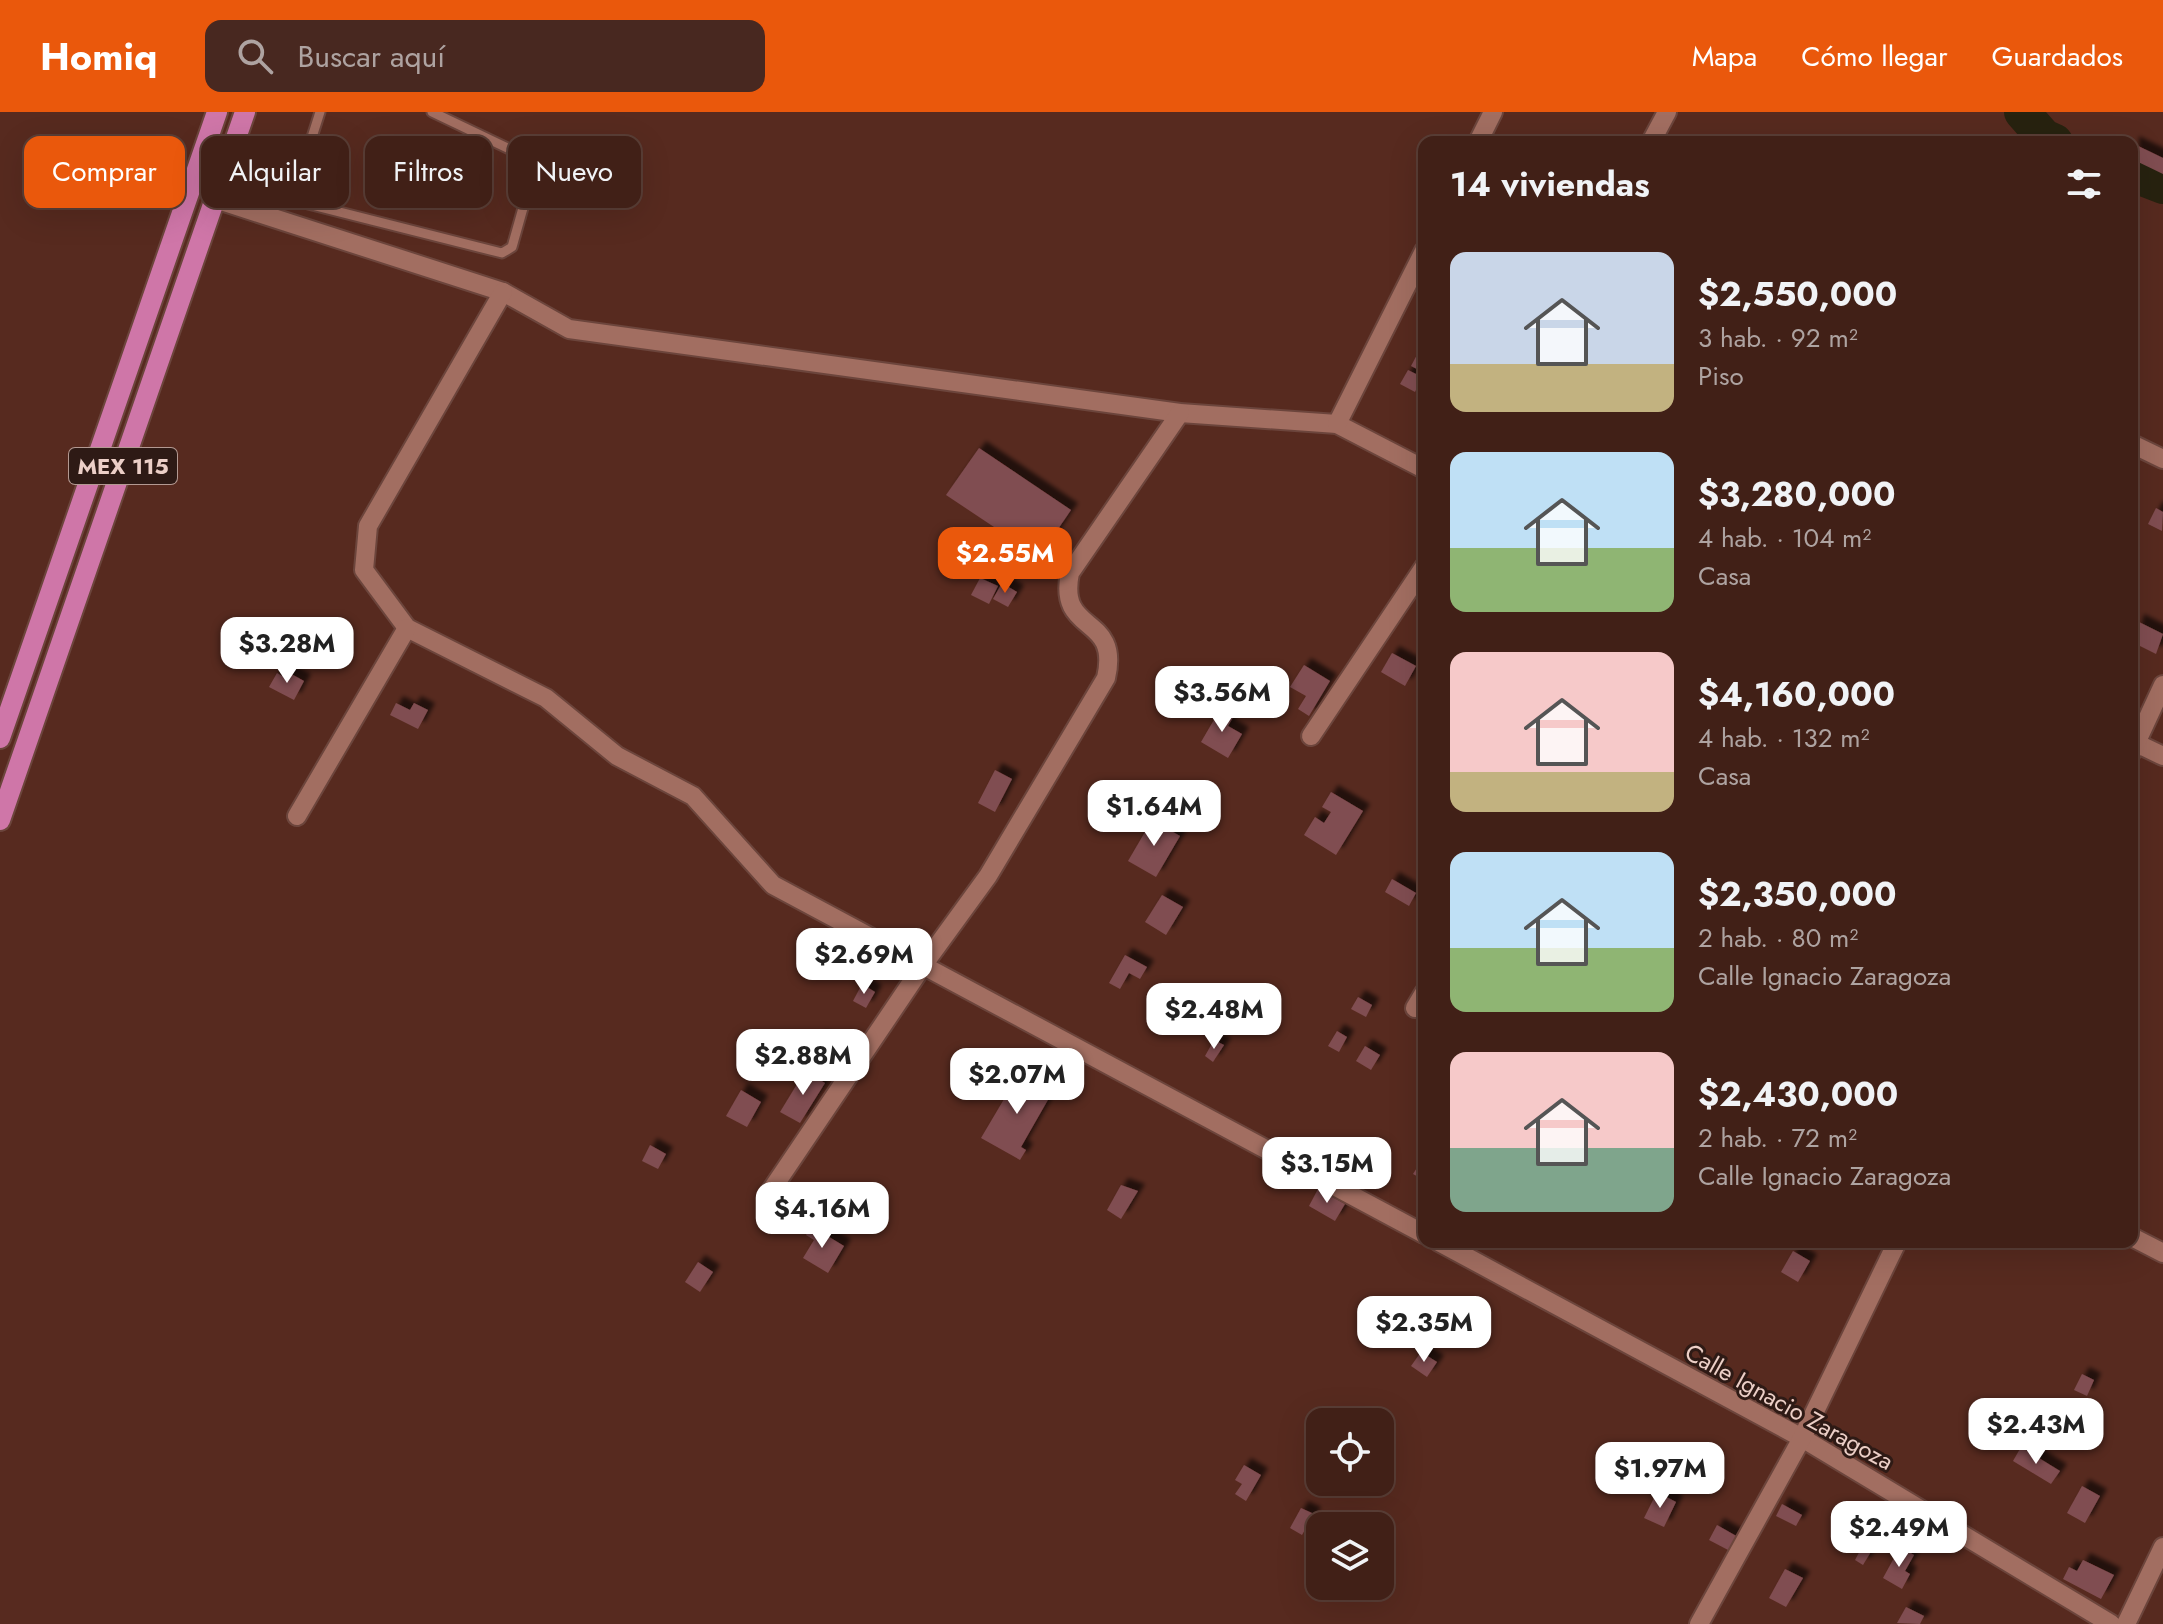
<!DOCTYPE html>
<html lang="es">
<meta charset="utf-8">
<style>
:root{--surface:#412017;--page:#482820;--text:#f1f3f6;--muted:#aea3a1;--line:#5a3e36;--accent:#ea580c}
body{margin:0;font-family:Jost,sans-serif;background:var(--page);color:var(--text);height:100vh;display:flex;flex-direction:column;font-size:30px;white-space:nowrap}
*{box-sizing:border-box;margin:0}
p{font-size:26px;color:var(--muted)}
.icon{flex:none;width:44px;height:44px;fill:none;stroke:currentColor;stroke-width:2;stroke-linecap:round;stroke-linejoin:round}
.map{position:relative;flex:1;overflow:hidden}
.side{position:absolute;left:1418px;top:24px;width:720px;height:1112px;display:flex;flex-direction:column;background:var(--surface);border-radius:16px;box-shadow:0 8px 32px #0002,0 0 0 2px var(--line)}
.side>*{flex:none}
.banner{position:absolute;left:24px;top:24px;width:760px;height:72px;display:flex;gap:16px}
.controls{position:absolute;left:1306px;top:1296px;display:grid;gap:16px}
.controls a{display:grid;place-items:center;width:88px;height:88px;border-radius:16px;background:var(--surface);box-shadow:0 8px 32px #0002,0 0 0 2px var(--line);font-size:40px}
.price{position:absolute;translate:-50% -68px;padding:0 18px;border-radius:16px;background:#fff;color:#222;font-size:26px;line-height:52px;filter:drop-shadow(0 2px 4px #0008)}
.price::after{content:'';position:absolute;left:50%;top:48px;width:24px;height:18px;margin-left:-12px;background:inherit;clip-path:polygon(0 0,100% 0,50% 100%)}
.price.on{background:var(--accent);color:#fff}
ul{padding:0;list-style:none}
li{display:flex;align-items:center;gap:24px;height:200px;padding:0 32px}
li span{display:grid;place-items:center;flex:none;width:224px;height:160px;border-radius:16px;color:#555}
li>.icon{margin-inline-start:auto}
span .icon{width:96px;height:96px;fill:#fffc;stroke-width:1}
li b{font-size:34px}
h2{display:flex;justify-content:space-between;align-items:center;height:96px;padding:0 32px;font-size:34px}
.chip{padding:0 28px;border-radius:16px;background:var(--surface);box-shadow:0 8px 32px #0002,0 0 0 2px var(--line);font-size:28px;line-height:72px}
.chip.on{background:var(--accent);color:#fff}
header{display:flex;align-items:center;gap:48px;box-sizing:border-box;height:112px;padding:0 40px;background:var(--accent);color:#fff}
header strong{font-size:38px}
nav{display:flex;gap:44px;margin-inline-start:auto;font-size:28px}
.search{width:560px;height:72px;background:var(--page);display:flex;align-items:center;gap:20px;box-sizing:border-box;padding:0 28px;border-radius:16px;color:var(--muted);font-size:30px}
.map>svg:first-child{display:block}
.lines{fill:none;stroke-linecap:round;stroke-linejoin:round}
.river{stroke:#27220f;stroke-width:36}
.building{fill:#804d51;filter:url(#shadow)}
.service-casing{stroke:#6c453c;stroke-width:13}
.minor-casing{stroke:#6c453c;stroke-width:22}
.primary-casing{stroke:#6c453c;stroke-width:24}
.service{stroke:#a26e61;stroke-width:9}
.minor{stroke:#a26e61;stroke-width:18}
.primary{stroke:#cf76a8;stroke-width:20}
.labels{text-anchor:middle;stroke-width:6;stroke-linejoin:round;paint-order:stroke}
.shield{fill:#2e1a15;stroke:#b39992;stroke-width:2}
.shield-label{font-size:22px;font-weight:bold;fill:#eccfc7}
.street-label{font-size:24px;fill:#eccfc7;stroke:#2e1a15}
</style>
<header>
<strong>Homiq</strong>
<div class="search"><svg class="icon" aria-label="search" viewBox="0 0 24 24"><circle cx="10" cy="10" r="6"/><path d="M15 15l6 6"/></svg>Buscar aquí</div>
<nav><a>Mapa</a><a>Cómo llegar</a><a>Guardados</a></nav>
</header>
<div class="map">
<svg width="2163" height="1512" viewBox="0 0 2163 1512">
<defs>
<filter id="shadow"><feDropShadow dx="7" dy="-7" stdDeviation="2" flood-color="#0009"/></filter>
</defs>
<rect width="100%" height="100%" fill="#572a1f"/>
<g class="lines">
<g class="river">
<path d="M2022,0L2044,25L2055,30"/>
<path d="M2132,62L2163,74"/>
</g>
</g>
<g class="building">
<path d="M2132,31L2163,46V62L2132,47Z"/>
<path d="M1419,239L1424,242L1423,260L1411,254Z"/>
<path d="M1408,258L1422,265L1415,280L1400,272Z"/>
<path d="M979,336L1071,398L1039,445L946,383Z"/>
<path d="M2156,396L2163,400L2162,419L2148,412Z"/>
<path d="M980,466L998,474L989,492L971,483Z"/>
<path d="M1002,471L1017,480L1008,495L993,487Z"/>
<path d="M2137,509L2163,522L2156,542L2132,530Z"/>
<path d="M1392,541L1416,554L1405,574L1381,560Z"/>
<path d="M1304,553L1330,569L1309,604L1298,597L1306,584L1290,575Z"/>
<path d="M284,558L304,569L294,588L269,575L277,561L282,564Z"/>
<path d="M396,591L410,598L414,591L428,598L418,617L390,603Z"/>
<path d="M1222,594L1235,602L1228,614L1242,622L1228,646L1201,630Z"/>
<path d="M995,658L1012,667L995,700L978,691Z"/>
<path d="M1331,680L1363,699L1336,743L1304,723L1315,705L1324,711L1331,700L1322,695Z"/>
<path d="M1152,708L1180,724L1156,765L1128,749Z"/>
<path d="M1392,767L1416,781L1409,794L1385,780Z"/>
<path d="M1162,783L1183,795L1166,823L1145,810Z"/>
<path d="M1125,843L1147,855L1140,867L1129,861L1120,877L1109,871Z"/>
<path d="M862,872L875,880L866,896L853,889Z"/>
<path d="M1358,885L1372,893L1366,905L1351,897Z"/>
<path d="M1337,919L1347,925L1339,940L1328,934Z"/>
<path d="M819,925L842,937L835,950L812,938Z"/>
<path d="M1214,928L1224,933L1213,950L1205,944Z"/>
<path d="M1365,934L1380,943L1371,958L1356,949Z"/>
<path d="M805,959L825,971L800,1011L780,1000Z"/>
<path d="M1020,960L1053,979L1021,1035L1026,1038L1020,1048L981,1026Z"/>
<path d="M741,978L761,990L747,1015L726,1004Z"/>
<path d="M650,1033L666,1042L658,1057L642,1049Z"/>
<path d="M1424,1045V1068L1413,1062Z"/>
<path d="M1121,1073L1138,1079L1121,1107L1107,1098Z"/>
<path d="M1318,1077L1345,1092L1335,1109L1309,1094Z"/>
<path d="M811,1114L844,1134L828,1161L803,1146L814,1128L806,1123Z"/>
<path d="M1793,1139L1810,1149L1798,1170L1781,1160Z"/>
<path d="M698,1150L713,1160L700,1180L685,1170Z"/>
<path d="M1421,1240L1437,1250L1427,1265L1411,1254Z"/>
<path d="M2082,1262L2094,1268L2087,1284L2074,1278Z"/>
<path d="M2021,1335L2060,1359L2051,1372L2013,1349Z"/>
<path d="M1244,1353L1261,1363L1246,1389L1235,1382L1242,1372L1235,1368Z"/>
<path d="M2082,1374L2100,1384L2085,1411L2067,1401Z"/>
<path d="M1657,1380L1676,1390L1664,1415L1644,1406Z"/>
<path d="M1782,1392L1802,1403L1796,1414L1776,1404Z"/>
<path d="M1301,1396L1314,1402L1302,1423L1290,1416Z"/>
<path d="M1717,1413L1738,1425L1730,1439L1709,1428Z"/>
<path d="M1863,1433L1872,1438L1863,1453L1855,1448Z"/>
<path d="M1900,1435L1914,1443L1905,1459L1910,1462L1902,1477L1883,1466Z"/>
<path d="M2083,1448L2114,1463L2101,1487L2063,1467L2069,1455L2077,1459Z"/>
<path d="M1785,1457L1803,1466L1786,1495L1769,1486Z"/>
<path d="M1906,1495L1924,1504L1920,1512L1897,1511Z"/>
</g>
<g class="lines">
<defs>
<g id="service">
<path d="M221,70L502,141L512,135L534,57L524,44L432,0"/>
<path d="M293,85L320,0"/>
</g>
<g id="minor">
<path d="M1478,30L1493,0"/>
<path d="M1651,30L1667,0"/>
<path d="M215,87L503,180L569,217L1180,301L1337,312L1424,357"/>
<path d="M503,180L368,414L364,458L407,516L546,586L617,644L693,684L773,773L1424,1122"/>
<path d="M1337,312L1424,139"/>
<path d="M2132,332L2163,347"/>
<path d="M1311,624L1424,455"/>
<path d="M2136,631L2163,644"/>
<path d="M2132,640L2163,573"/>
<path d="M297,704L407,516"/>
<path d="M1415,896L1424,881"/>
<path d="M770,1080L924,852L988,764L1106,566C1121,501 1057,524 1070,461L1180,301"/>
<path d="M2132,1125L2163,1141"/>
<path d="M1439,1130L1802,1326L2111,1512"/>
<path d="M1699,1512L1802,1326L1897,1130"/>
<path d="M2126,1512L2163,1435"/>
</g>
<g id="primary">
<path d="M0,626L217,0"/>
<path d="M0,708L245,0"/>
</g>
</defs>
<use href="#service" class="service-casing"/>
<use href="#minor" class="minor-casing"/>
<use href="#primary" class="primary-casing"/>
<use href="#service" class="service"/>
<use href="#minor" class="minor"/>
<use href="#primary" class="primary"/>
</g>
<g class="labels">
<rect class="shield" x="69" y="336" width="108" height="36" rx="6"/>
<g class="shield-label">
<text x="123" y="362">MEX 115</text>
</g>
<g class="street-label">
<text transform="translate(1789 1295) rotate(29)" y="8">Calle Ignacio Zaragoza</text>
</g>
</g>
</svg>
<div class="controls">
<a><svg class="icon" aria-label="locate" viewBox="0 0 24 24"><circle cx="12" cy="12" r="6"/><path d="M12 2v4M12 18v4M2 12h4M18 12h4"/></svg></a>
<a><svg class="icon" aria-label="layers" viewBox="0 0 24 24"><path d="M12 4l9 5-9 5-9-5zM3 14l9 5 9-5"/></svg></a>
</div>
<b class="price on" style="left:1005px;top:483px">$2.55M</b>
<b class="price" style="left:287px;top:573px">$3.28M</b>
<b class="price" style="left:1222px;top:622px">$3.56M</b>
<b class="price" style="left:1154px;top:736px">$1.64M</b>
<b class="price" style="left:864px;top:884px">$2.69M</b>
<b class="price" style="left:1214px;top:939px">$2.48M</b>
<b class="price" style="left:803px;top:985px">$2.88M</b>
<b class="price" style="left:1017px;top:1004px">$2.07M</b>
<b class="price" style="left:1327px;top:1093px">$3.15M</b>
<b class="price" style="left:822px;top:1138px">$4.16M</b>
<b class="price" style="left:1424px;top:1252px">$2.35M</b>
<b class="price" style="left:2036px;top:1354px">$2.43M</b>
<b class="price" style="left:1660px;top:1398px">$1.97M</b>
<b class="price" style="left:1899px;top:1457px">$2.49M</b>
<div class="banner">
<a class="chip on">Comprar</a>
<a class="chip">Alquilar</a>
<a class="chip">Filtros</a>
<a class="chip">Nuevo</a>
</div>
<section class="side">
<h2>14 viviendas<svg class="icon" aria-label="filters" viewBox="0 0 24 24"><path d="M4 7h16M4 17h16"/><circle cx="9" cy="7" r="2"/><circle cx="15" cy="17" r="2"/></svg></h2>
<ul>
<li><span style="background:linear-gradient(#c9d6e8 70%,#c2b280 0)"><svg class="icon" aria-label="home" viewBox="0 0 24 24"><path d="M3 11l9-7 9 7M6 9v11h12V9"/></svg></span><div><b>$2,550,000</b><p>3 hab. · 92 m²</p><p>Piso</p></div></li>
<li><span style="background:linear-gradient(#bfe0f5 60%,#8fb573 0)"><svg class="icon" aria-label="home" viewBox="0 0 24 24"><path d="M3 11l9-7 9 7M6 9v11h12V9"/></svg></span><div><b>$3,280,000</b><p>4 hab. · 104 m²</p><p>Casa</p></div></li>
<li><span style="background:linear-gradient(#f6c9c9 75%,#c2b280 0)"><svg class="icon" aria-label="home" viewBox="0 0 24 24"><path d="M3 11l9-7 9 7M6 9v11h12V9"/></svg></span><div><b>$4,160,000</b><p>4 hab. · 132 m²</p><p>Casa</p></div></li>
<li><span style="background:linear-gradient(#bfe0f5 60%,#8fb573 0)"><svg class="icon" aria-label="home" viewBox="0 0 24 24"><path d="M3 11l9-7 9 7M6 9v11h12V9"/></svg></span><div><b>$2,350,000</b><p>2 hab. · 80 m²</p><p>Calle Ignacio Zaragoza</p></div></li>
<li><span style="background:linear-gradient(#f6c9c9 60%,#7fa58c 0)"><svg class="icon" aria-label="home" viewBox="0 0 24 24"><path d="M3 11l9-7 9 7M6 9v11h12V9"/></svg></span><div><b>$2,430,000</b><p>2 hab. · 72 m²</p><p>Calle Ignacio Zaragoza</p></div></li>
</ul>
</section>
</div>
